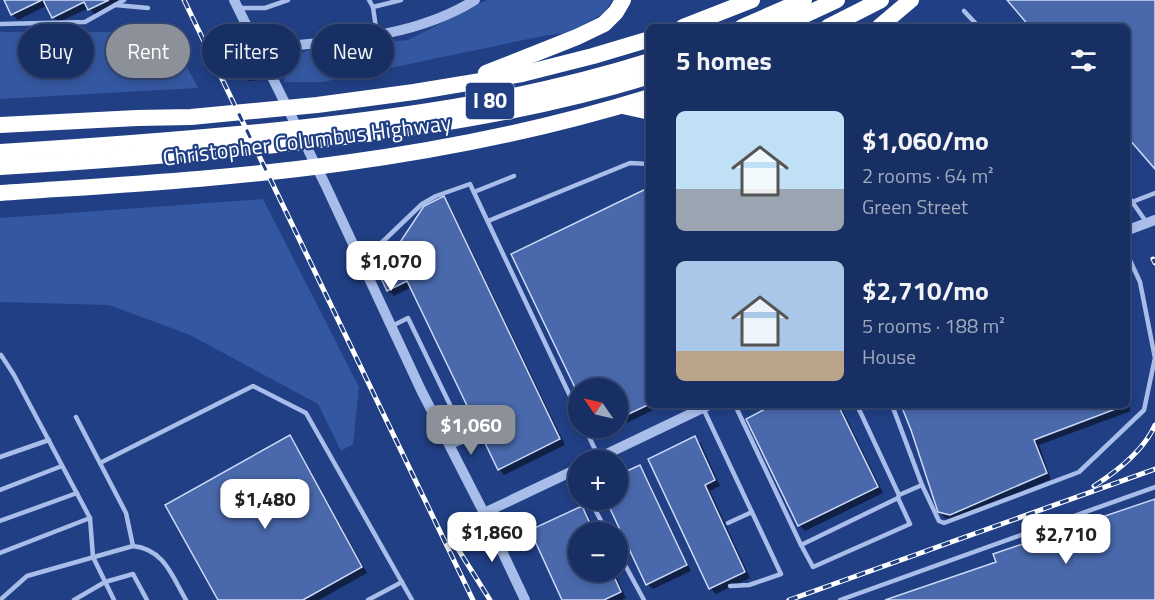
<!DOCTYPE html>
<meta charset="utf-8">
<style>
:root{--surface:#182f63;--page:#253b6c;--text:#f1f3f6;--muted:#9fa9be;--line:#364a78;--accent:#8c9099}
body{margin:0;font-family:"Titillium Web",sans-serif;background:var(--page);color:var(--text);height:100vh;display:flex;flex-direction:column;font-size:22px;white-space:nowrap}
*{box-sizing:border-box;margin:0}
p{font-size:20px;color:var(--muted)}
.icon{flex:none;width:33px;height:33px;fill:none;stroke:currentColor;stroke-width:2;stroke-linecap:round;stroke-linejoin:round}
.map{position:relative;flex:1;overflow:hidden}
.sheet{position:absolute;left:646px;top:24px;width:484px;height:384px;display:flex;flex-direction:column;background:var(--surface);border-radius:9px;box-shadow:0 3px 9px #0003,0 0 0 2px var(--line)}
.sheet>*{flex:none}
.banner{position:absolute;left:18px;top:24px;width:538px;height:54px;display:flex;gap:12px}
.needle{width:39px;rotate:304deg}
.buttons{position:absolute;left:568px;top:378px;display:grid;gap:12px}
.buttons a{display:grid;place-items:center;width:60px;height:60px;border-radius:50%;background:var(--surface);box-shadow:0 3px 9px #0003,0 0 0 2px var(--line);font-size:30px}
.price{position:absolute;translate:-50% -51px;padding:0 14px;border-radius:12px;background:#fff;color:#222;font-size:20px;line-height:39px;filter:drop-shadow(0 2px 3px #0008)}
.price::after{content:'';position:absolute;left:50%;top:36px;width:18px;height:14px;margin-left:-9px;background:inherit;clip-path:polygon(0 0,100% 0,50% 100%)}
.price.on{background:var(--accent);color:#fff}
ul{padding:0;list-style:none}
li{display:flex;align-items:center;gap:18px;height:150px;padding:0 30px}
li span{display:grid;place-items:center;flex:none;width:168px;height:120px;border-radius:9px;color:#555}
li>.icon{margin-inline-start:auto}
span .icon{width:72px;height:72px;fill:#fffc;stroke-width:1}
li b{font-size:26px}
h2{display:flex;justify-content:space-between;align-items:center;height:72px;padding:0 30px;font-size:26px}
.tag{padding:0 21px;border-radius:27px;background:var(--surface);box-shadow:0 3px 9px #0003,0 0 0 2px var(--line);font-size:21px;line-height:54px}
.tag.on{background:var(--accent);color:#fff}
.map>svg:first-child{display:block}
.green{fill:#3457a1}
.shadow{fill:#0007}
.building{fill:#4969ac;stroke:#ccdaf7;stroke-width:1.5}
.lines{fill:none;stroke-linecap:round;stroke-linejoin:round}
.service{stroke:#a8bde9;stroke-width:4.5}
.tertiary{stroke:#a8bde9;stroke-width:10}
.motorway{stroke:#fff;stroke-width:16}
.rail-casing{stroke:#fff;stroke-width:5}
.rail{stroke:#203f84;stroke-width:3;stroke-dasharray:9;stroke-linecap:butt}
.labels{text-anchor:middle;stroke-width:4.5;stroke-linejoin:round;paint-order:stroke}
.shield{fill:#203f84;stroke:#bcc5da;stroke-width:1.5}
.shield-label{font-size:21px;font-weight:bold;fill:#fff}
.street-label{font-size:22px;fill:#fff;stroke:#203f84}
</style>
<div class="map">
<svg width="1155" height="600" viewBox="0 0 1155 600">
<rect width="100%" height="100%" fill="#203f84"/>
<g class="green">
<path d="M487,0H612L604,13L569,33L548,35L323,82H284L289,58L311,49L408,40Z"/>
<path d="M0,32H169L198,88L0,99Z"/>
<path d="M263,199L359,387L353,444L341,451L318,404L190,335L109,305L0,302V218Z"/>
</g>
<g class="shadow">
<path d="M5,0H126L95,15L89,8L59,22L53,17L48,5L18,20L12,14Z"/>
<path d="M234,28L238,32L262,80L248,81L243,76Z"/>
<path d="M650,189V405H664L618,427V388H579V392L513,254Z"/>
<path d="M444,198L449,204L565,445L504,475L499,469L412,287L394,296L388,290Z"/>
<path d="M1128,404L1131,411L1039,445L1051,479L956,520L945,518L939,512L902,405H1128Z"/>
<path d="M777,405H840L883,493L805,531L799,525Z"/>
<path d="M596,428H617L602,435Z"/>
<path d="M289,437L295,443L367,573L319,600H219Z"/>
<path d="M695,438L701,444L720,486L710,491L750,578L716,594L710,588Z"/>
<path d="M639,467L645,473L691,571L653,589L647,584L608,500H618V477Z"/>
<path d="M581,508L587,513L596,532H579V572H614L626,598L622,600H563Z"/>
</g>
<g class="building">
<path d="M4,0H42L11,15Z"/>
<path d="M43,0H109L88,10L84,2L52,18Z"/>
<path d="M1007,0H1155V169L1128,138V27H1030Z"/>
<path d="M234,26L260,76L242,77L221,34Z"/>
<path d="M650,187V404L618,419V388H579V396L511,254Z"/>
<path d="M444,196L560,439L498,470L407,281L387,291L379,274L424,206Z"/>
<path d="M773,405H838L878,487L798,526L746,419Z"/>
<path d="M901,405H1126L1034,440L1047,473L950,515L938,512L911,430Z"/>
<path d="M290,435L362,567L303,600H218L165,505Z"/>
<path d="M695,436L715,480L705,485L745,572L709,589L648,459Z"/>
<path d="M640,465L687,565L646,585L606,500H618V475Z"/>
<path d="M1155,499V600H885L996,562L993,554Z"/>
<path d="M582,506L594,532H579V572H612L621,592L604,600H562L530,530Z"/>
</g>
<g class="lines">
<g class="service">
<path d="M369,0L373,7L377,35"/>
<path d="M115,5L148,8"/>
<path d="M373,7L401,0"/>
<path d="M240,8H265L288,0"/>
<path d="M964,11L979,27"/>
<path d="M0,24L85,22L124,0"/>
<path d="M474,192L514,176"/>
<path d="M1128,196L1147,223"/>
<path d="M1132,202L1155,193"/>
<path d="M488,221L630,163L650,164"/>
<path d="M361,258L376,248L422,204L436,196L470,184L579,415"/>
<path d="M392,326L408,318L467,440L450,447"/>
<path d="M0,356L1,355L14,375L90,518L93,557L114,600"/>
<path d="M735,405L801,545L898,498L899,495L857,405"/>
<path d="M892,405L922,485L939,521L944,523L1079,472L1144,410L1155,358L1140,282L1128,256"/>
<path d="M703,408L781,574L749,585L730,586"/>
<path d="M76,417L126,513L133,546"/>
<path d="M585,428L599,458"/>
<path d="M0,457L49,440"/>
<path d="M100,463L253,386L306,413L412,600"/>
<path d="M574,470L579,480"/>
<path d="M0,490L62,466"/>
<path d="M899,495L922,485"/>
<path d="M590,500L607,532"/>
<path d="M0,521L77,493"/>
<path d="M728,523L752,512"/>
<path d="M801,545L813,567L910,524L898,498"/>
<path d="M618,552L644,600"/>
<path d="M0,553L90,518"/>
<path d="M0,600L27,576L133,546C164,549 172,576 186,600"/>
<path d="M74,600L105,582L133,574L147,600"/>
<path d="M368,600L402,582"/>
<path d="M840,600L1155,487"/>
</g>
<g class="tertiary">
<path d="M234,0L325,184L421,390L484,513L525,600"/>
<path d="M258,49C331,41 411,40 475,0"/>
<path d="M1128,230L1155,220"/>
<path d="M594,460L709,405"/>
<path d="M484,513L579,468"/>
</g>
<g class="motorway">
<path d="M683,27L752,0"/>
<path d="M742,27L804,0"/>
<path d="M779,27L837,0"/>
<path d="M828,27L881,0"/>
<path d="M879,27L911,0"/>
<path d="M486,73L577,37L604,24L616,12L623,0"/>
<path d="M623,106L650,112"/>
<path d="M0,125L137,118L191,117L317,105L414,92L522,74L593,56L650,39"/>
<path d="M0,152C97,146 193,139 289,129C411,116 533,98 650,61"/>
<path d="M0,167C118,160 235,151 352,136C453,123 552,106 650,76"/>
<path d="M0,193C115,185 230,179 344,163C447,149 550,128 650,97"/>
</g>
<defs>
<g id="rail">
<path d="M184,0L473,600"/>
<path d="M1153,259L1155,263"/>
<path d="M1094,486C1116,472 1144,450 1155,425"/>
<path d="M453,541L490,600"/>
<path d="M789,600L1155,469"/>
</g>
</defs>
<use href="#rail" class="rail-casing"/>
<use href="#rail" class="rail"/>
</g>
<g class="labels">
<rect class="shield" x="466" y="83" width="48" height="36" rx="4.5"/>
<g class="shield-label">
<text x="490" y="108">I 80</text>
</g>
<g class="street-label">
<text transform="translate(307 140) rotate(-7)" y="8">Christopher Columbus Highway</text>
</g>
</g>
</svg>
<div class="buttons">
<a><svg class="needle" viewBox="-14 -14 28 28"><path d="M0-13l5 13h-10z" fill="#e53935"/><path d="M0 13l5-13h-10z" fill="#9fa9be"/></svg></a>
<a>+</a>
<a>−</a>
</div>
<b class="price" style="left:391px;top:292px">$1,070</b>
<b class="price on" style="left:471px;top:456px">$1,060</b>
<b class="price" style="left:265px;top:530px">$1,480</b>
<b class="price" style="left:492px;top:563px">$1,860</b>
<b class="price" style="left:1066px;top:565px">$2,710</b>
<div class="banner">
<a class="tag">Buy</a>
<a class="tag on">Rent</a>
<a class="tag">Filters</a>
<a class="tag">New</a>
</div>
<section class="sheet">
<h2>5 homes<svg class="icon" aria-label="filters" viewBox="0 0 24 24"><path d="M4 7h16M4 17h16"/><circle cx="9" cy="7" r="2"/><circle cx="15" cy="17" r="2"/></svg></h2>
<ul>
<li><span style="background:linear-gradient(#bfe0f5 65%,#9aa5b1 0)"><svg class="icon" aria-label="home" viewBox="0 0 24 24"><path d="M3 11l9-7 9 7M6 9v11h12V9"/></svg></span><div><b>$1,060/mo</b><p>2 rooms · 64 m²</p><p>Green Street</p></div></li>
<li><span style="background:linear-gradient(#a9c7e8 75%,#b9a48a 0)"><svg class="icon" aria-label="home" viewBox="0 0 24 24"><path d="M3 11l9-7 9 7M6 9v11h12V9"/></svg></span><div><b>$2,710/mo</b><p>5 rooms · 188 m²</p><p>House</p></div></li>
</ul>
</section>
</div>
